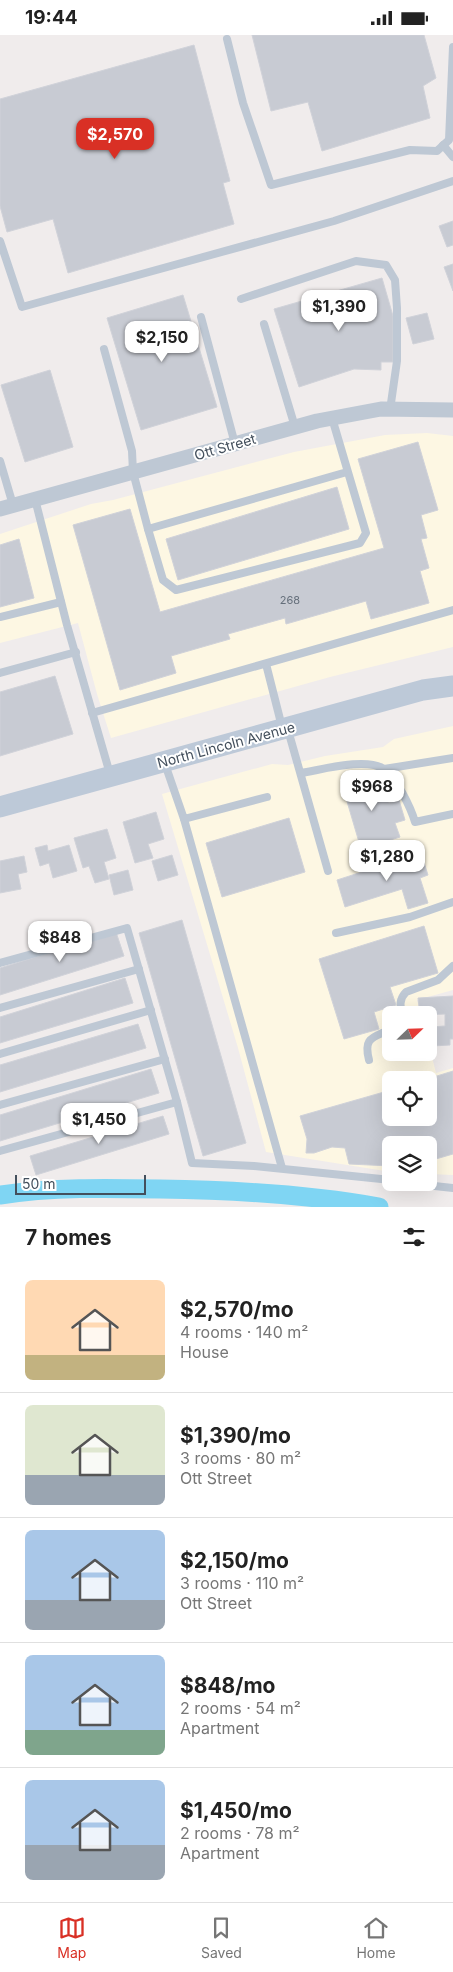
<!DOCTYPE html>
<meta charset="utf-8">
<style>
:root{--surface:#fff;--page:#f6f6f6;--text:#222;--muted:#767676;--line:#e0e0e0;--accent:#d93025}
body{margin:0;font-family:Inter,sans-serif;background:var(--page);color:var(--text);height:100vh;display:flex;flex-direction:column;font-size:19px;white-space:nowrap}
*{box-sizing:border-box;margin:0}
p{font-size:16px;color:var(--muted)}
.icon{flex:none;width:28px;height:28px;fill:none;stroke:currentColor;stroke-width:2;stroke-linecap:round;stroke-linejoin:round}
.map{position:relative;height:1172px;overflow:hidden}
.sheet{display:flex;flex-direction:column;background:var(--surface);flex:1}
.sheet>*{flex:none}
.needle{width:32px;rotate:67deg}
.buttons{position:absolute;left:382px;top:971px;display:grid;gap:10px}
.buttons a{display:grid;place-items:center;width:55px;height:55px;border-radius:8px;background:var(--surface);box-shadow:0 5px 20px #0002;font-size:25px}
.scale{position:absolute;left:15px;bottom:12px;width:131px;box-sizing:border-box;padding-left:5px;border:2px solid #434f5c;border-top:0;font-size:14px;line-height:18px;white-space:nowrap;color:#434f5c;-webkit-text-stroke:4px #fff;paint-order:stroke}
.price{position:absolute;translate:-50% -42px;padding:0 11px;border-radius:10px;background:#fff;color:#222;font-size:16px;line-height:32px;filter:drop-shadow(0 1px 2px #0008)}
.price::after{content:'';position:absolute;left:50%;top:30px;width:15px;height:11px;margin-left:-8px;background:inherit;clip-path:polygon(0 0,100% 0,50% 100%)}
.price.active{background:var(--accent);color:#fff}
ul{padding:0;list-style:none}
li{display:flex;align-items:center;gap:15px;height:125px;padding:0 25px}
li+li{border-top:1px solid var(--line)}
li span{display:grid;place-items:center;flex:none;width:140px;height:100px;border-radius:8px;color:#555}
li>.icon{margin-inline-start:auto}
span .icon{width:60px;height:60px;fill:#fffc;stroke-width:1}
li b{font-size:21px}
h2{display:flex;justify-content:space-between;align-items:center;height:60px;padding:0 25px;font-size:21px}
.status{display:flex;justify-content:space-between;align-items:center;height:35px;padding:0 25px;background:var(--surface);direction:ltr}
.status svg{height:14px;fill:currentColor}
.dock{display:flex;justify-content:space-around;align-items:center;height:70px;border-top:1px solid var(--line);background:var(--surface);font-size:14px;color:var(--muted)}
.dock a{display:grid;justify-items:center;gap:2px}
.dock .active{color:var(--accent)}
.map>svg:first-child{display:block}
.commercial{fill:#fdf7e3;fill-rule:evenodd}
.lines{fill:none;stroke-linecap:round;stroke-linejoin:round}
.canal{stroke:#7fd5f3;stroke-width:19}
.building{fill:#c8cbd3;stroke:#d0d2d9}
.service{stroke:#bec8d4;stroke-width:8}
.minor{stroke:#bec8d4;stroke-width:15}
.secondary{stroke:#bdc9d8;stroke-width:21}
.labels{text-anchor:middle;stroke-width:4;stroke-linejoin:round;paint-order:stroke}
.number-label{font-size:11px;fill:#646e7a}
.street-label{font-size:14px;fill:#434f5c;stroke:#fff}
</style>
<div class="status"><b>19:44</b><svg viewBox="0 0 49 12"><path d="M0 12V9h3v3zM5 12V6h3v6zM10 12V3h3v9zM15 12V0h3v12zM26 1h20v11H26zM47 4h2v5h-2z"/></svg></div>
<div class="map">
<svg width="453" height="1172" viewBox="0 0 453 1172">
<rect width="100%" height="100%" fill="#f0ecec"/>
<g class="commercial">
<path d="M427,398L453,401V612L330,642L111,703L97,659L78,588L0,608V499L91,469L113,465L294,417L385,400Z"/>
<path d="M453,691V955L417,965L421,980H391V1018H429V1010L436,1038L453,1033V1140L429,1139V1110H391V1137L266,1117L238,1013L162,759L272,729L288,730L325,721L383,712L394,704ZM391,1045H429V1082H391Z"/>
</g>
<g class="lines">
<path class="canal" d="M0,1160C52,1152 107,1153 160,1154C233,1155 307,1159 379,1172"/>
</g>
<g class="building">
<path d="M252,0H424L436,43L423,51L430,83L322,116L308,67L271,76Z"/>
<path d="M194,10L230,146L223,148L234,189L68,238L53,184L7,197L0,171V64Z"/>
<path d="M453,186V210L447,212L439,191Z"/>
<path d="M453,229V256L444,232Z"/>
<path d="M382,243L393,281V327H381V335L354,334L299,352L274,274Z"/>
<path d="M183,260L217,372L141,395L107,283Z"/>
<path d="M427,278L434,304L413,309L406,283Z"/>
<path d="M50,335L73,412L25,427L1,350Z"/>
<path d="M418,407L438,475L421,480L427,503L421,504L429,533L420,536L429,568L371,584L366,566L286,589L285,583L228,599L230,604L171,621L176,638L120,655L73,490L130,474L160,577L384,513L358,424Z"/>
<path d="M337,452L349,494L178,545L166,504Z"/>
<path d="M19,504L34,563L0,572V510Z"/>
<path d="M55,641L73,699L0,721V657Z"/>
<path d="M363,740L366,752L383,747L389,768L399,765L405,785L395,788L400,802L361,814L341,746Z"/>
<path d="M156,777L164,804L148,809L153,823L135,828L123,787Z"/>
<path d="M289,783L305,837L222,862L206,808Z"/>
<path d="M107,794L116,823L104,827L109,844L95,848L89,831L83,833L74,803Z"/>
<path d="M47,810L48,816L69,810L77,836L53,843L49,828L40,831L35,813Z"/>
<path d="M421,818L428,840L420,843L428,868L408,874L402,854L345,872L337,845Z"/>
<path d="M172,820L178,840L158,846L152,826Z"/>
<path d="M24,821L27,837L18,839L21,854L0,858V826Z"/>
<path d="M128,835L133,855L114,860L109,840Z"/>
<path d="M182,885L246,1108L203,1121L139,898Z"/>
<path d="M424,891L438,938L390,952L396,970L374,977L379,994L344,1004L319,924Z"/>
<path d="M116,897L124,921L0,960V933Z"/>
<path d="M125,943L133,968L0,1008V982Z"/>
<path d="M453,961V1004H450V1010L432,1011L431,992L445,991V979L420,980L418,963Z"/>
<path d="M138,989L146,1013L0,1057V1030Z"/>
<path d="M151,1034L159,1058L0,1106V1080Z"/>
<path d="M453,1036V1119L429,1126V1110H391V1131L349,1129L345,1113L332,1112L314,1118H306L307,1104L300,1081L391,1055V1082H429V1045H424Z"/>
<path d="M163,1081L169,1099L36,1140L30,1121Z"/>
</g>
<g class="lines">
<g class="service">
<path d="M227,4L243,68L271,150L410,115L437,116L449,105L453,12"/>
<path d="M443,110L453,122"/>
<path d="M0,206L22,272L334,186L453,146"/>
<path d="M241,264L356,226L386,230L395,245L397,273V326L390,375"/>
<path d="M201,282L235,409"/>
<path d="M264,289L295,392"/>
<path d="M104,314L132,416L133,437L148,494"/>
<path d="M332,383L366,498L360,508L176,555L163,545L148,494L347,437"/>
<path d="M0,426L13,470"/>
<path d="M35,464L67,590L110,739"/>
<path d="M0,582L61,567"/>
<path d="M266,629L282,692"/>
<path d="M0,638L76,617"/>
<path d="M92,678L453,575"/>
<path d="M288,695L328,836"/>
<path d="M165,729L184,784L267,762"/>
<path d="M384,734L453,723"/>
<path d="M301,738C321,735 366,722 384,734C396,742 411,773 415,787L453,779"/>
<path d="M184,784L282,1133"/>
<path d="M336,898L410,882L453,867"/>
<path d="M0,928L127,893L177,1067L0,1116"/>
<path d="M0,973L139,934"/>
<path d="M402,980C400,971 399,964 406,957L438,945L453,931"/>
<path d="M0,1019L151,975"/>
<path d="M369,1025C363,1002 373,1003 391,994"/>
<path d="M177,1067L192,1128L254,1131L391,1145"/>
<path d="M0,1070L165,1024"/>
<path d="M407,1148L453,1153"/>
</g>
<path class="minor" d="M0,474L317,386L381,374L453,375"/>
<path class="secondary" d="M0,772L423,655L453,651"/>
</g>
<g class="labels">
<g class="number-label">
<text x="290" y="569">268</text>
</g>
<g class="street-label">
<text transform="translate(225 412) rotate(-16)" y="5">Ott Street</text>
<text transform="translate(226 710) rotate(-15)" y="5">North Lincoln Avenue</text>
</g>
</g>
</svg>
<div class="buttons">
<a><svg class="needle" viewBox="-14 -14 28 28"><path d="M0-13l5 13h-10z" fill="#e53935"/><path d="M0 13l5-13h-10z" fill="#767676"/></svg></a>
<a><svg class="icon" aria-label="locate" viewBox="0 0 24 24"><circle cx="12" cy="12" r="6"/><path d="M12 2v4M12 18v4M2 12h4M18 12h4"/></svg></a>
<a><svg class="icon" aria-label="layers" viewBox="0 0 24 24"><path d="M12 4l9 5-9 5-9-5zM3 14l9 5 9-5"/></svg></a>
</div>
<div class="scale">50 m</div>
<b class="price active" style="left:115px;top:125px">$2,570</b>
<b class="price" style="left:339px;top:297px">$1,390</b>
<b class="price" style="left:162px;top:328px">$2,150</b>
<b class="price" style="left:372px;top:777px">$968</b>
<b class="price" style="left:387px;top:847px">$1,280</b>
<b class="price" style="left:60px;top:928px">$848</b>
<b class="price" style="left:99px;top:1110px">$1,450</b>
</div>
<section class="sheet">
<h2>7 homes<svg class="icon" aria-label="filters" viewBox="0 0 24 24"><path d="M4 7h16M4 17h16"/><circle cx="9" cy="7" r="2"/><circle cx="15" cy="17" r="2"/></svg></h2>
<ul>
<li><span style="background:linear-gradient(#ffd9b3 75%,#c2b280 0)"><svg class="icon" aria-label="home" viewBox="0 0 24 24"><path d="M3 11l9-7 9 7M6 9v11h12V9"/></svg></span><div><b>$2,570/mo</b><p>4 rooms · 140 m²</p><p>House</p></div></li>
<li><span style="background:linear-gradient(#dfe7d0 70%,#9aa5b1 0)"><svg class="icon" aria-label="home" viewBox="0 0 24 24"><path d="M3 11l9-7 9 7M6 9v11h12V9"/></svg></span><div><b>$1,390/mo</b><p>3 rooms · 80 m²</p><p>Ott Street</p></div></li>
<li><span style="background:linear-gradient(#a9c7e8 70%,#9aa5b1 0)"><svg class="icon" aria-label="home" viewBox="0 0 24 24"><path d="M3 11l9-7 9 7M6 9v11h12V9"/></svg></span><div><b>$2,150/mo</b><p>3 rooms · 110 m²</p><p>Ott Street</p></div></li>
<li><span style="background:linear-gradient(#a9c7e8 75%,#7fa58c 0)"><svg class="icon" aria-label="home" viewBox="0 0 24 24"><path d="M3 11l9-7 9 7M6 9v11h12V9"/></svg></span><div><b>$848/mo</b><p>2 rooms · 54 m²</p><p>Apartment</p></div></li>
<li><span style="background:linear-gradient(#a9c7e8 65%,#9aa5b1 0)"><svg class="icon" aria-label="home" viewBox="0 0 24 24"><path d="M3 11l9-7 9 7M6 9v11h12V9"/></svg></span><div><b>$1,450/mo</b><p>2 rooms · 78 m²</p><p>Apartment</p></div></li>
</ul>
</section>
<nav class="dock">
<a class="active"><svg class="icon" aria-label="map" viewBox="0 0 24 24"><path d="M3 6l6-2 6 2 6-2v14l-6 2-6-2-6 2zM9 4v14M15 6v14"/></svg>Map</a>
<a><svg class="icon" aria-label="saved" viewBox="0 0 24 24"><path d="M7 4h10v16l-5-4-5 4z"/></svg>Saved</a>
<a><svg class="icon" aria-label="home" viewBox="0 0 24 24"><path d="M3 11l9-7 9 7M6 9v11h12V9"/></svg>Home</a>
</nav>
